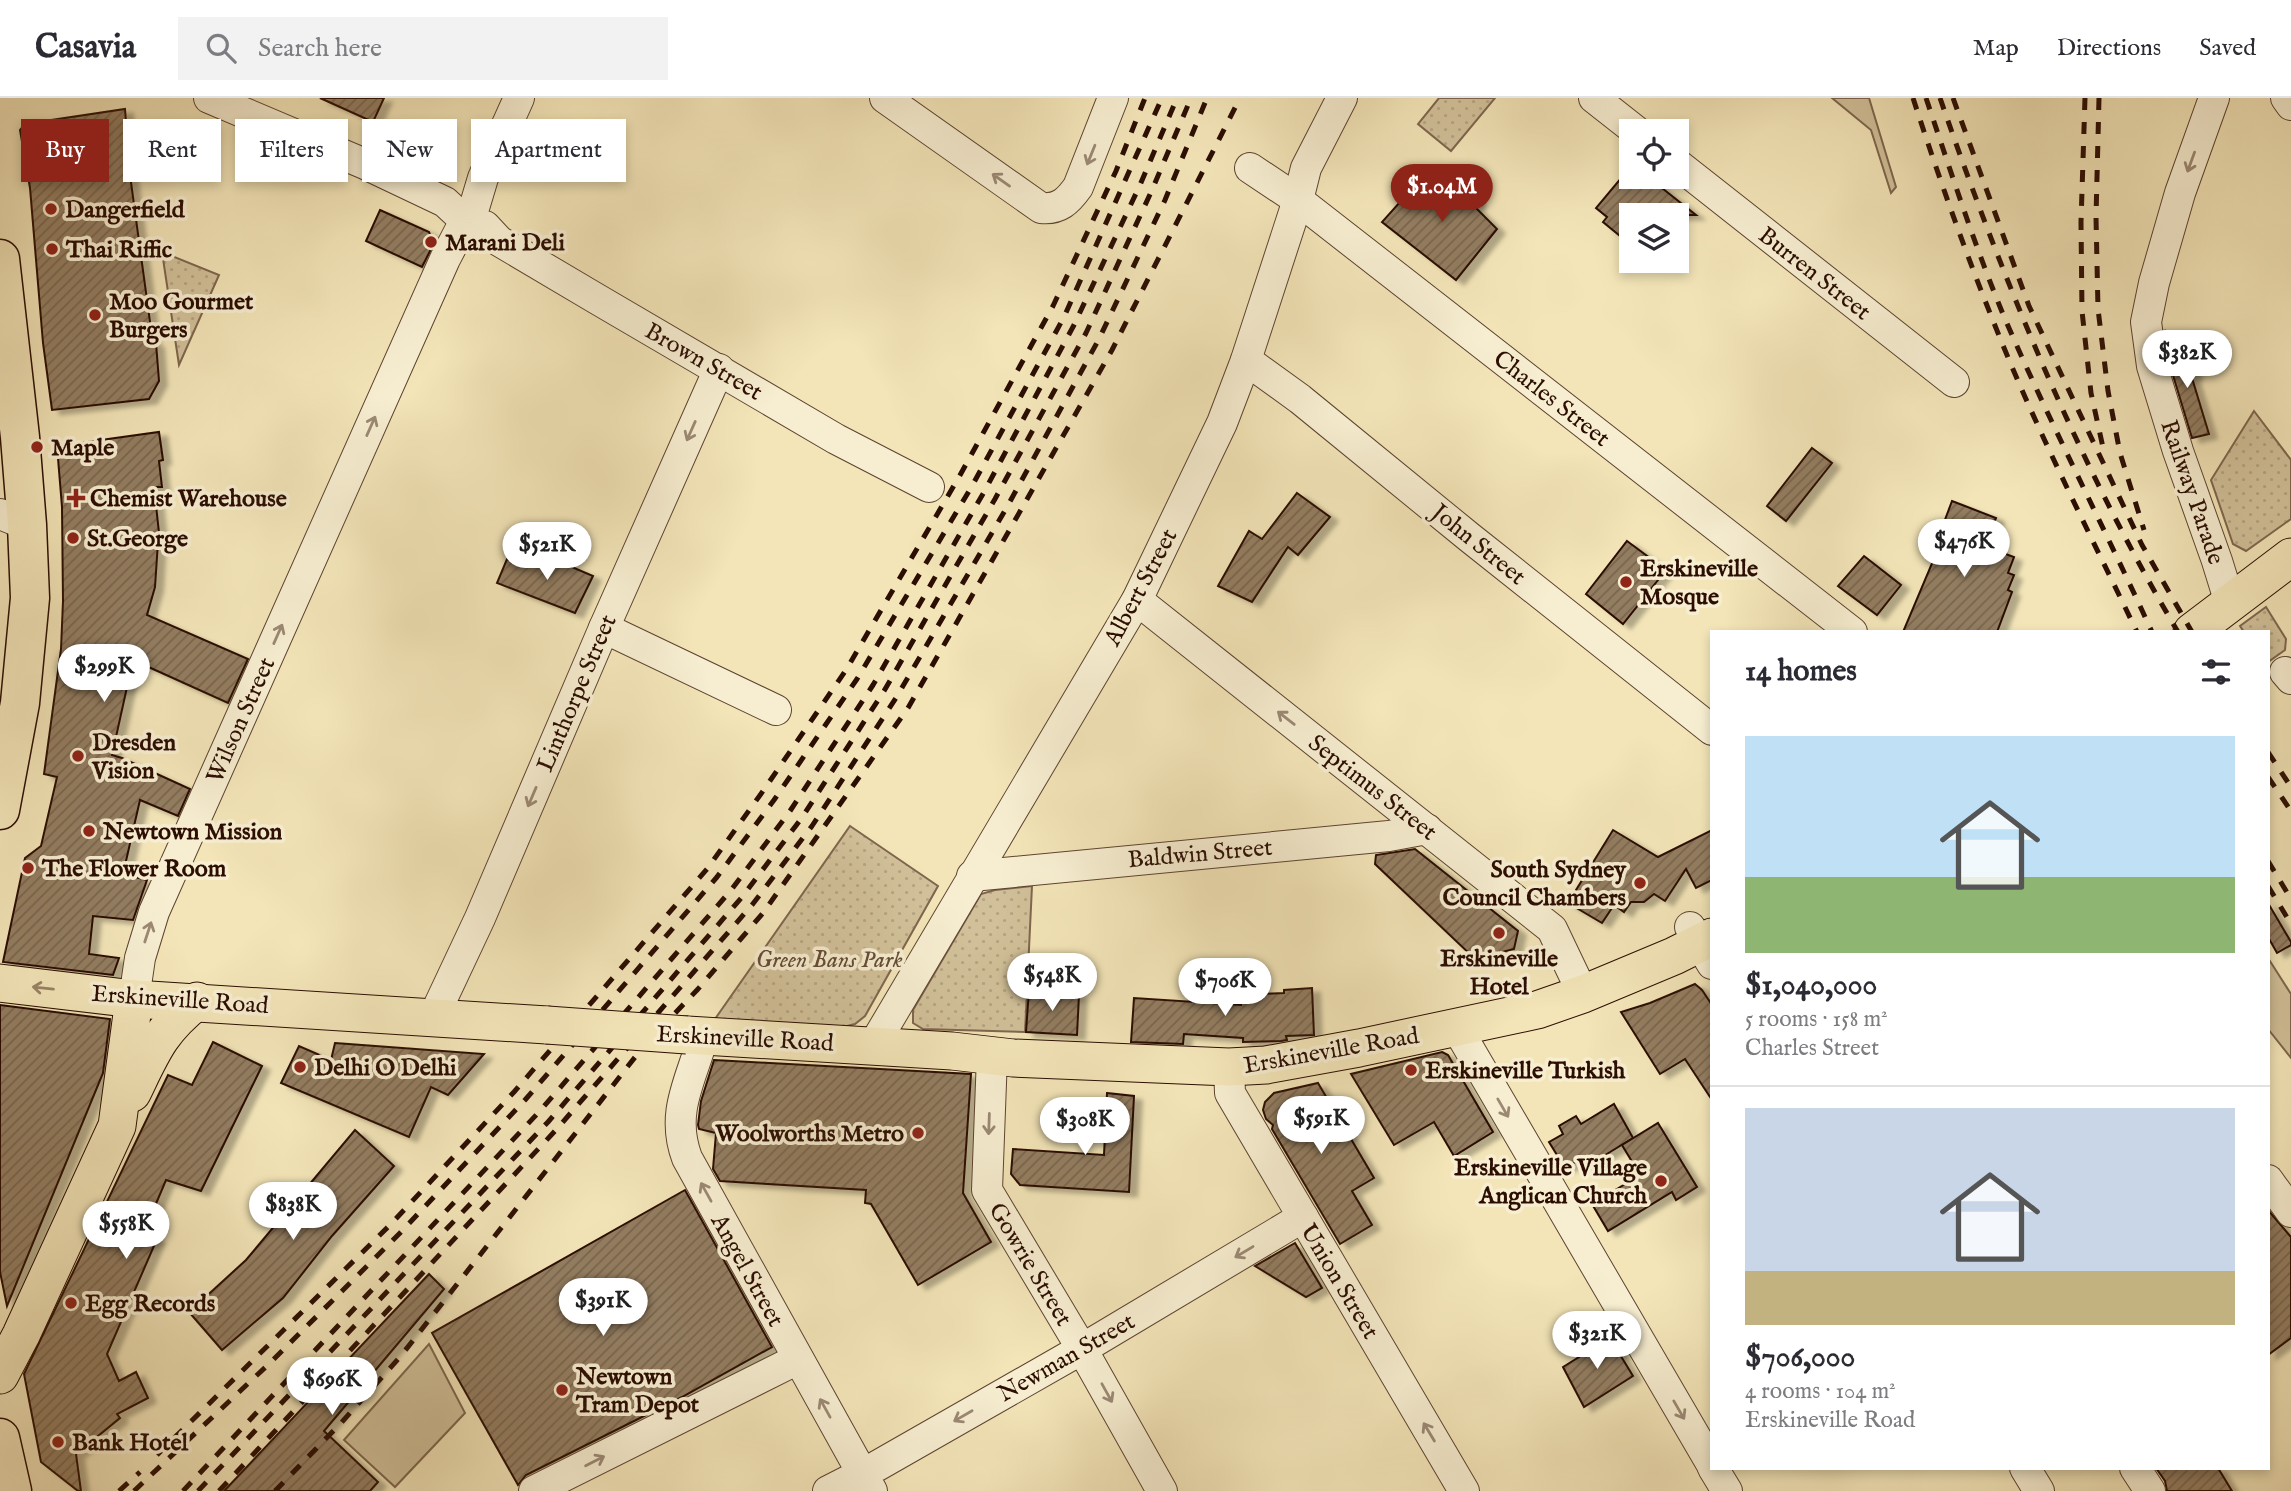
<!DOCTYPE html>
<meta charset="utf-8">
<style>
:root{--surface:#fff;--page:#f2f2f3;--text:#2b2b33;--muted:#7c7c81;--line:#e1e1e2;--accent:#8f2418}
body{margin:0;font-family:"IM FELL English",serif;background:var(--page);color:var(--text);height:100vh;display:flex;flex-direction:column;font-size:26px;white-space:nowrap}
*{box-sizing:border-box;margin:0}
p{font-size:23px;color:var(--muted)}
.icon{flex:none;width:38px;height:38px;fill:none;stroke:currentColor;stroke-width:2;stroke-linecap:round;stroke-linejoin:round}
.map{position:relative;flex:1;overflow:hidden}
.details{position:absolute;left:1710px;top:532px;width:560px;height:840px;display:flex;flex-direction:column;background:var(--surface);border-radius:0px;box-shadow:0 4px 10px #0003}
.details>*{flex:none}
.top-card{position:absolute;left:21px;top:21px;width:665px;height:63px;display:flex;gap:14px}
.controls{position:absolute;left:1619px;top:21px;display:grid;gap:14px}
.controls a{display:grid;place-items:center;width:70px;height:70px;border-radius:0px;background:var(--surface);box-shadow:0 4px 10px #0003;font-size:35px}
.price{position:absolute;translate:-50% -60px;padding:0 16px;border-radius:24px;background:#fff;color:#222;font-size:23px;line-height:46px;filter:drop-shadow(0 2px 4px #0008)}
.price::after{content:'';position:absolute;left:50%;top:42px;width:21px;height:16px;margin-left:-10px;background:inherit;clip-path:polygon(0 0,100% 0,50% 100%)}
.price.active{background:var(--accent);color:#fff}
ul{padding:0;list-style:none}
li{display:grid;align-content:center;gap:14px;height:371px;padding:0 35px}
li+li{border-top:2px solid var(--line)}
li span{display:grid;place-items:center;height:217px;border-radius:0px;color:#555}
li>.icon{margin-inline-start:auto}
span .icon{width:126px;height:126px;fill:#fffc;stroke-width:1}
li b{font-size:30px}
h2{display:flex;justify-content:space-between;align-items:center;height:84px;padding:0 35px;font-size:30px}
.tag{padding:0 24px;border-radius:0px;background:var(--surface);box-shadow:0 4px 10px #0003;font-size:24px;line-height:63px}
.tag.active{background:var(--accent);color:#fff}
header{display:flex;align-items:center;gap:42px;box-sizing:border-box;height:98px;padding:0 35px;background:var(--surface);border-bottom:2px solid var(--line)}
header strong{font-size:33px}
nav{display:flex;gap:38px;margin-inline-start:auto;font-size:24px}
.search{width:490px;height:63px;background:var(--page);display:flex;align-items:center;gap:18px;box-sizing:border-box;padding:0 24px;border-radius:0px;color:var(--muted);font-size:26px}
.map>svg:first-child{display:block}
.green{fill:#d1c099;stroke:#7e664e;stroke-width:2}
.park{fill:url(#park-dots);stroke:#7e664e;stroke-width:2}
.building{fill:url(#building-hatch);stroke:#2b0d02;stroke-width:2;filter:url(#shadow)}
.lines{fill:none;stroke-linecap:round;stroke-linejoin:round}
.minor-casing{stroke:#5d4330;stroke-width:32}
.major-casing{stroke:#2b0d02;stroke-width:39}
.highway-casing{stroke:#2b0d02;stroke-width:41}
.minor{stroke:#f7eed1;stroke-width:30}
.major{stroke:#f3e5b8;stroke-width:37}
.highway{stroke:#f3e5b8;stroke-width:38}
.rail{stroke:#2b0d02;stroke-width:5;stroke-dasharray:12 12;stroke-linecap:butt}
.major-bridge-casing{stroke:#2b0d02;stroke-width:39;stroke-linecap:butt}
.major-bridge{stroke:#f3e5b8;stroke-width:37}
.oneway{stroke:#9b8974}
.oneway2{stroke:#998466}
.poi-dot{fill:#8f2418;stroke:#f7eed1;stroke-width:2.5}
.labels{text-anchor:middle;stroke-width:7;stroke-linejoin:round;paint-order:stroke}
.poi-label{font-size:24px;font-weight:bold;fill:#2b0d02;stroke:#f7eed1;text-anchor:start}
.street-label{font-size:24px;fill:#2b0d02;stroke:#f7eed1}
.park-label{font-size:24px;font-style:italic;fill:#654c37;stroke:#f7eed1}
</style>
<header>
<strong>Casavia</strong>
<div class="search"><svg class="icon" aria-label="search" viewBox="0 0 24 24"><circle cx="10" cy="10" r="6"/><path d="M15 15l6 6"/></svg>Search here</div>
<nav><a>Map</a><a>Directions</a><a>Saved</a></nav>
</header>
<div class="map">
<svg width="2291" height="1393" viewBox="0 0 2291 1393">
<defs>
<pattern id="park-dots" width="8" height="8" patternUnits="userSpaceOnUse" patternTransform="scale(1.75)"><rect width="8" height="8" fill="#d1c099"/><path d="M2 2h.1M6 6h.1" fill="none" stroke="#b4a482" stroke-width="1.8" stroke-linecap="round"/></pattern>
<pattern id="building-hatch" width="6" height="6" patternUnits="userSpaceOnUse" patternTransform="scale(1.75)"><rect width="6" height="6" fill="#937d61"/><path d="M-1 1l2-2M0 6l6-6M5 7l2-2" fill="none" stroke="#78654e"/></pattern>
<filter id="shadow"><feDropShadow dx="8" dy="4.5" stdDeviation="2" flood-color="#0004"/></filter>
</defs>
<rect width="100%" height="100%" fill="#f3e5b8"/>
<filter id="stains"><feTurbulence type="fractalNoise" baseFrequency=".00286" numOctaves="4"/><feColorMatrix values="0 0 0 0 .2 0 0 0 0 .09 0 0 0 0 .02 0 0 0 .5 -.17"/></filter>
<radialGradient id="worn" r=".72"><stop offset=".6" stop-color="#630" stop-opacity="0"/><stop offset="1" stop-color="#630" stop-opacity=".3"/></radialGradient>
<g class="green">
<path d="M1832,0H1869L1896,89L1891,95L1871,32Z"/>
<path d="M2268,860L2291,896V960L2268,931Z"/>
<path d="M429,1246L465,1315L395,1389L344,1342Z"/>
</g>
<g class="park">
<path d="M1439,0H1495L1451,53L1418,26Z"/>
<path d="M162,154L219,177L179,267Z"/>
<path d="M2254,313L2291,362V421L2246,453L2233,446L2211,382Z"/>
<path d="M2266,509L2286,541L2285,552L2268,564V534H2244L2240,528Z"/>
<path d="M850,728L938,788L865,918L855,926L843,929L715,921Z"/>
<path d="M1032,788L1025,934L923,931L913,925V912L981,796L995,792Z"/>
</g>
<g class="building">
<path d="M320,0H384L373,24Z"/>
<path d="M125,11L130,77L153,246L156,245L159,283L149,301L52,312L43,245L30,90L20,32L25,26Z"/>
<path d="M1443,75L1478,104L1474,108L1497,131L1456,182L1382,124L1425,76L1435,84Z"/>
<path d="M1622,79H1648L1696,117H1631V147L1603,124L1607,119L1596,110Z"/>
<path d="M380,112L429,134L434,145L422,169L366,143Z"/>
<path d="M2165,232L2195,276L2192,280L2209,336L2192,340L2169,264Z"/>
<path d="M159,334L163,362L159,363L162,389H154L160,444H158L155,489L147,517L248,561L228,605L133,562L112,657L122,660L190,691L178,718L140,702L123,776L147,782L133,822L93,818L89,856L119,860L113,877L3,864L25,760L41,748L57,679L44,676L61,551L63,503L62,409L57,348Z"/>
<path d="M1812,350L1832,365L1786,423L1767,408Z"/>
<path d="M1297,395L1330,419L1298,457L1288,449L1252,504L1218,488L1249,433L1262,441Z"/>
<path d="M1952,403L1996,420L1984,448L2014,459L2008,475L2014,477L2008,492L2012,494L1997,534H1903L1944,437L1940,435Z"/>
<path d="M1627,443L1666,472L1623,526L1586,496Z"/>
<path d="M526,455L555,469L558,463L593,478L575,515L497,485L507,461L519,466Z"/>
<path d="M1864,458L1901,487L1877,517L1838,488Z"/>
<path d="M1613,732L1658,759L1712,732V782L1696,790L1686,771L1665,803L1654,796L1644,804H1631L1624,814L1614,807L1602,825L1568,805Z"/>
<path d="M1415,751L1518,833L1514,851L1475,861L1375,766L1376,757Z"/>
<path d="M2268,805L2291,844V847L2277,855L2268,839Z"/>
<path d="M1695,886L1702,892L1712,907V1002L1685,961L1660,976L1621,914L1650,905Z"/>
<path d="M1312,890L1314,937L1286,938L1287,942L1281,943L1243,944V940L1184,936L1183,946L1131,944L1134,900L1241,907V897L1284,895V892Z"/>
<path d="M1029,891L1079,897L1077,937L1026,934Z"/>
<path d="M0,907L110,921L103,975L7,1208L0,1174Z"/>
<path d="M213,944L262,968L201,1093L166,1082L144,1134L157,1141L107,1256L119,1283L136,1274L148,1300L117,1316L120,1320L76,1356L81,1393H78L41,1364L24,1276L168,977L192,987Z"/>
<path d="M335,945L484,956L448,997L431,989L409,1039L281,985L299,948L331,962Z"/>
<path d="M1442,954L1448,957L1493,1034L1454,1058L1434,1024L1394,1047L1351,976Z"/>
<path d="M714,962L971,976L963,1095L991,1144L918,1187L871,1106L865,1105L866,1092L720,1083L713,1071L716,1035L699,1031L698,1027L701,1003Z"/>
<path d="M1318,985L1374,1080L1352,1093L1372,1127L1340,1146L1272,1031L1273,1027L1266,1021L1263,1012L1265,1004L1274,995Z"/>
<path d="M1107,995L1134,998L1129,1094L1020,1087L1011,1076L1013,1051L1104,1057Z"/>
<path d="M1614,1006L1633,1040L1584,1070L1579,1062L1565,1070L1549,1044L1563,1036L1559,1028L1576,1018L1581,1026Z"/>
<path d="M1658,1025L1697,1089L1676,1102L1672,1094L1608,1133L1592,1106L1640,1077L1622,1047Z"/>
<path d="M355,1032L394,1068L332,1138L283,1200L222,1252L189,1214L246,1162Z"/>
<path d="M685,1092L772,1249L682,1299L526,1377L518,1387L432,1235Z"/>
<path d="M2268,1112L2291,1139V1240L2268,1257Z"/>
<path d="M1295,1145L1322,1190L1306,1199L1255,1168Z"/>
<path d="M429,1176L444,1191L324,1333L378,1384L370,1393H224Z"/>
<path d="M1608,1237L1633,1278L1584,1309L1563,1269L1579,1259L1577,1256Z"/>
<path d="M2156,1370H2218L2232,1393H2167L2165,1383Z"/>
</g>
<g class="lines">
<defs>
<g id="minor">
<path d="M209,0L365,66L445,104L458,116"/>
<path d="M885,0L1041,110C1059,112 1068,103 1078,89L1113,0"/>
<path d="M1594,0L1636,33"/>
<path d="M2214,0L2180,95L2154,185L2146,224L2152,268L2178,353L2217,463L2230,505"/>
<path d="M2286,0L2291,7"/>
<path d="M1676,65L1954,284"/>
<path d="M1250,70L1298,102L1852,534"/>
<path d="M474,110L483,80L519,0"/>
<path d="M485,128L499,143L597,201L836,341L929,389"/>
<path d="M1246,262L1300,301L1469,439L1712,632"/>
<path d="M0,416L27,427"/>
<path d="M1137,502L1552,831L1583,896"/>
<path d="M604,530L776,612"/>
<path d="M2285,574L2291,581"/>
<path d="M972,778L1389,738L1427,731"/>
<path d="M1690,829L1712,866"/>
<path d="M134,901L140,860L154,814L445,161L459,134"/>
<path d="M433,920L480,820L604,530L719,271"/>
<path d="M1457,930L1712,1367"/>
<path d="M703,939C691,983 670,1014 687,1060L872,1393"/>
<path d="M873,948L1137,502L1222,325L1246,262L1298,102L1306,70L1342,0"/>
<path d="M992,958L987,1092L1082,1251L1162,1393"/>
<path d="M1229,969L1230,995L1464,1393"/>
<path d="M2268,1082L2291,1114"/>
<path d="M1713,1370L1727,1393"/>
<path d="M2025,1370L2039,1393"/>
<path d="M2135,1370L2150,1393"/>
<path d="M534,1393L798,1261"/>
<path d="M828,1393L877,1368L1082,1251L1303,1119"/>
</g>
<g id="major">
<path d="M2192,534L2291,459"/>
<path d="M0,885L134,901L547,927"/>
<path d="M687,937L952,953L1013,960L1229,969L1266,967L1359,950L1537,912L1583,896L1674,858L1712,839"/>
<path d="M132,995C152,954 159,933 197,903"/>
<path d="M0,1277L21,1237L117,1028L134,901"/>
</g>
<g id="highway">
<path d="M0,161L20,339L27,427L30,500L20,605L0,712"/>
<path d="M0,1340L12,1393"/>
</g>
</defs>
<use href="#minor" class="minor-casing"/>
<use href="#major" class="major-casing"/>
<use href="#highway" class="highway-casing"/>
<use href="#minor" class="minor"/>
<use href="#major" class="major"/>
<use href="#highway" class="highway"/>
<g class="rail">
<path d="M1913,0C1937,74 1963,148 1992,220C2034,327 2087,430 2137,534"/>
<path d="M1926,0C1951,74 1975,149 2005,221C2051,327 2104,429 2152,534"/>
<path d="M1940,0C2004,185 2078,365 2178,534"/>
<path d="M1953,0L2029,208L2142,447L2192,534"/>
<path d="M2085,0L2081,124L2082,213L2091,295L2104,354"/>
<path d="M2099,0L2096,119L2098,211L2108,293L2120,355L2144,432"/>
<path d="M2268,654L2291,689"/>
<path d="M2268,679L2291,713"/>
<path d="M2268,763L2291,801"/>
<path d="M2268,788L2291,826"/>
<path d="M157,1357L390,1127L514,994L707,771L763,693L846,572L959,379L1053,208L1116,73L1145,0"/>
<path d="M119,1393L140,1374"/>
<path d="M134,1393L272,1263L400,1135L525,1002L717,779L774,702L857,581L972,388L1064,219L1162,0"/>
<path d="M183,1393L539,1014L732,791L790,713L873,587L984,394L1074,227L1140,87L1177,0"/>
<path d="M198,1393L548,1024L742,799L801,721L884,593L995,401L1086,235L1152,92L1191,0"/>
<path d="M219,1393L555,1033L752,807L812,728L896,600L1007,409L1099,241L1165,102L1207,0"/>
<path d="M275,1393L341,1325L400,1259L643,949L698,891L763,815L908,610L1112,252L1240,0"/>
</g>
<defs>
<path id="major-bridge" d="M547,927L687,937"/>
</defs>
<use href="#major-bridge" class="major-bridge-casing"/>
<use href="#major-bridge" class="major-bridge"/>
</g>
<defs><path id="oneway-shaft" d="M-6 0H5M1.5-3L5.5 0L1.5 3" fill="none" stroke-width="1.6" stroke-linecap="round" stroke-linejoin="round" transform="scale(1.75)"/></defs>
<g class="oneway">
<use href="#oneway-shaft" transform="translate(1091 57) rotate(112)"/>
<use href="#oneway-shaft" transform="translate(2191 64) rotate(110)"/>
<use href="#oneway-shaft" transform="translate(1001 82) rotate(-145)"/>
<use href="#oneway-shaft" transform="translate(371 328) rotate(-66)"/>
<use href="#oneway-shaft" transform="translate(691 333) rotate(114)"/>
<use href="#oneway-shaft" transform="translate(278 536) rotate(-66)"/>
<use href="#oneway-shaft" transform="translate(1286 620) rotate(-142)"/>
<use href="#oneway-shaft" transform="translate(532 699) rotate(113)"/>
<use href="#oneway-shaft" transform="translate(148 834) rotate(-72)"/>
<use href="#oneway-shaft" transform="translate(1503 1010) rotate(60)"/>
<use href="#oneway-shaft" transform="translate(989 1026) rotate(92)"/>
<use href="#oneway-shaft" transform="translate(706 1094) rotate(-119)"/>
<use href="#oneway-shaft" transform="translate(1244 1154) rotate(149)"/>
<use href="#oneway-shaft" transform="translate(1107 1295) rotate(61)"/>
<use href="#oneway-shaft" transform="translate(825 1310) rotate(-119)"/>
<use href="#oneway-shaft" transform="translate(1679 1312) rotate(60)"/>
<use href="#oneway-shaft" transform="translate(963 1318) rotate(150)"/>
<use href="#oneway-shaft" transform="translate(1429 1334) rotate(-121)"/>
<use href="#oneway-shaft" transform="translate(595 1363) rotate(-27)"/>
</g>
<use class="oneway2" href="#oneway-shaft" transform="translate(43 890) rotate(-174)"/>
<g class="poi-dot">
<circle cx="51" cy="111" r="7"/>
<circle cx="431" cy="144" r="7"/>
<circle cx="52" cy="151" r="7"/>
<circle cx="95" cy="217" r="7"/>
<circle cx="37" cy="349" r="7"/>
<path d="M72.5 389.5h7v7h7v7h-7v7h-7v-7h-7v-7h7z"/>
<circle cx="73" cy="440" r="7"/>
<circle cx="1626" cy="484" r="7"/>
<circle cx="78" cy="658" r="7"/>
<circle cx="89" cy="733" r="7"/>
<circle cx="28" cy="770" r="7"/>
<circle cx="1640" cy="785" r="7"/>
<circle cx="1499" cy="835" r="7"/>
<circle cx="300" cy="969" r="7"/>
<circle cx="1411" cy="972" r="7"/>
<circle cx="918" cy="1035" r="7"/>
<circle cx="1661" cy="1083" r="7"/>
<circle cx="71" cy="1205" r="7"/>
<circle cx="562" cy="1292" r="7"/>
<circle cx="58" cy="1344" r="7"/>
</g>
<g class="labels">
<g class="poi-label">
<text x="65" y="119">Dangerfield</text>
<text x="445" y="152">Marani Deli</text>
<text x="66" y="159">Thai Riffic</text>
<text x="109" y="211">Moo Gourmet<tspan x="109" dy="28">Burgers</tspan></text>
<text x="51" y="357">Maple</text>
<text x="90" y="408">Chemist Warehouse</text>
<text x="87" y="448">St.George</text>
<text x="1640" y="478">Erskineville<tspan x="1640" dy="28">Mosque</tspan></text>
<text x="92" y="652">Dresden<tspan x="92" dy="28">Vision</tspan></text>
<text x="103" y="741">Newtown Mission</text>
<text x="42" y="778">The Flower Room</text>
<text x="1626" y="779" text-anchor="end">South Sydney<tspan x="1626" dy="28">Council Chambers</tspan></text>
<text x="1499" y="868" text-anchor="middle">Erskineville<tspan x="1499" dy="28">Hotel</tspan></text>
<text x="314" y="977">Delhi O Delhi</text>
<text x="1425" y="980">Erskineville Turkish</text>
<text x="904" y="1043" text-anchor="end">Woolworths Metro</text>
<text x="1647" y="1077" text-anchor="end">Erskineville Village<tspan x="1647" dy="28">Anglican Church</tspan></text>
<text x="85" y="1213">Egg Records</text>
<text x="576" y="1286">Newtown<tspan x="576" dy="28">Tram Depot</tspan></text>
<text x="72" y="1352">Bank Hotel</text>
</g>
<g class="street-label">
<text transform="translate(1815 175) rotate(38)" y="8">Burren Street</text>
<text transform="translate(704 263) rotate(30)" y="8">Brown Street</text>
<text transform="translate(1552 300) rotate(38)" y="8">Charles Street</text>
<text transform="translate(2193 394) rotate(71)" y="8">Railway Parade</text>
<text transform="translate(1479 446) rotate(39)" y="8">John Street</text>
<text transform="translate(1140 489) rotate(-62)" y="8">Albert Street</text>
<text transform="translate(576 595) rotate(-67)" y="8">Linthorpe Street</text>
<text transform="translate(240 622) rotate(-66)" y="8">Wilson Street</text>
<text transform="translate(1373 689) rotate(38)" y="8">Septimus Street</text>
<text transform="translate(1200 755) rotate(-5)" y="8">Baldwin Street</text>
<text transform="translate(180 901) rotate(4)" y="8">Erskineville Road</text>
<text transform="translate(745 940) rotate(3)" y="8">Erskineville Road</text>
<text transform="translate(1331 952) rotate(-10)" y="8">Erskineville Road</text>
<text transform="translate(1031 1166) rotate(59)" y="8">Gowrie Street</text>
<text transform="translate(748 1172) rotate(61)" y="8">Angel Street</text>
<text transform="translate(1340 1183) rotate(59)" y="8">Union Street</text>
<text transform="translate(1066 1259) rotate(-30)" y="8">Newman Street</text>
</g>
<g class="park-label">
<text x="829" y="869">Green Bans Park</text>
</g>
</g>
<rect width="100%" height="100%" filter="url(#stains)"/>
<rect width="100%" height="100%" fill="url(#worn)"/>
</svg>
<div class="controls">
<a><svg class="icon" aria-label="locate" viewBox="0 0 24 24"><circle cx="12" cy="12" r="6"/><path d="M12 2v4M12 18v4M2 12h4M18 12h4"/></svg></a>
<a><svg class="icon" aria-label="layers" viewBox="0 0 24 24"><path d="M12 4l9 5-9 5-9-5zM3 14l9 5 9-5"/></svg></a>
</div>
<b class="price active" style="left:1442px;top:126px">$1.04M</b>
<b class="price" style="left:2187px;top:292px">$382K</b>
<b class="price" style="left:1964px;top:481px">$476K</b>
<b class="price" style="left:547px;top:484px">$521K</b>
<b class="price" style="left:104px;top:606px">$299K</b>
<b class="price" style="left:1052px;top:915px">$548K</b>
<b class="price" style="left:1225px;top:920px">$706K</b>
<b class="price" style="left:1321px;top:1058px">$591K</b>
<b class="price" style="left:1085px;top:1059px">$308K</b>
<b class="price" style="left:293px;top:1144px">$838K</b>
<b class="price" style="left:126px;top:1163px">$558K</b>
<b class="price" style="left:603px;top:1240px">$391K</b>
<b class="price" style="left:1597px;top:1273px">$321K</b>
<b class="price" style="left:332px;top:1319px">$696K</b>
<div class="top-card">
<a class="tag active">Buy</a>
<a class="tag">Rent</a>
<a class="tag">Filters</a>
<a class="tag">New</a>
<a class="tag">Apartment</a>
</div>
<section class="details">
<h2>14 homes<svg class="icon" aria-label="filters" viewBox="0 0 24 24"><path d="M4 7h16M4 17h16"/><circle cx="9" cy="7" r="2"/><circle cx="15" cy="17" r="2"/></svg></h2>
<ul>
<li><span style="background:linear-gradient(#bfe0f5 65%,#8fb573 0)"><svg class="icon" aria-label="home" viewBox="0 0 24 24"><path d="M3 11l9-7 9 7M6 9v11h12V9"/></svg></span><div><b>$1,040,000</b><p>5 rooms · 158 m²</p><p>Charles Street</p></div></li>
<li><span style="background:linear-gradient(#c9d6e8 75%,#c2b280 0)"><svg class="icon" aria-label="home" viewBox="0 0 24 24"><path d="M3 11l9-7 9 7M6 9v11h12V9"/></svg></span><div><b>$706,000</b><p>4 rooms · 104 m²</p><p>Erskineville Road</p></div></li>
</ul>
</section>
</div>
